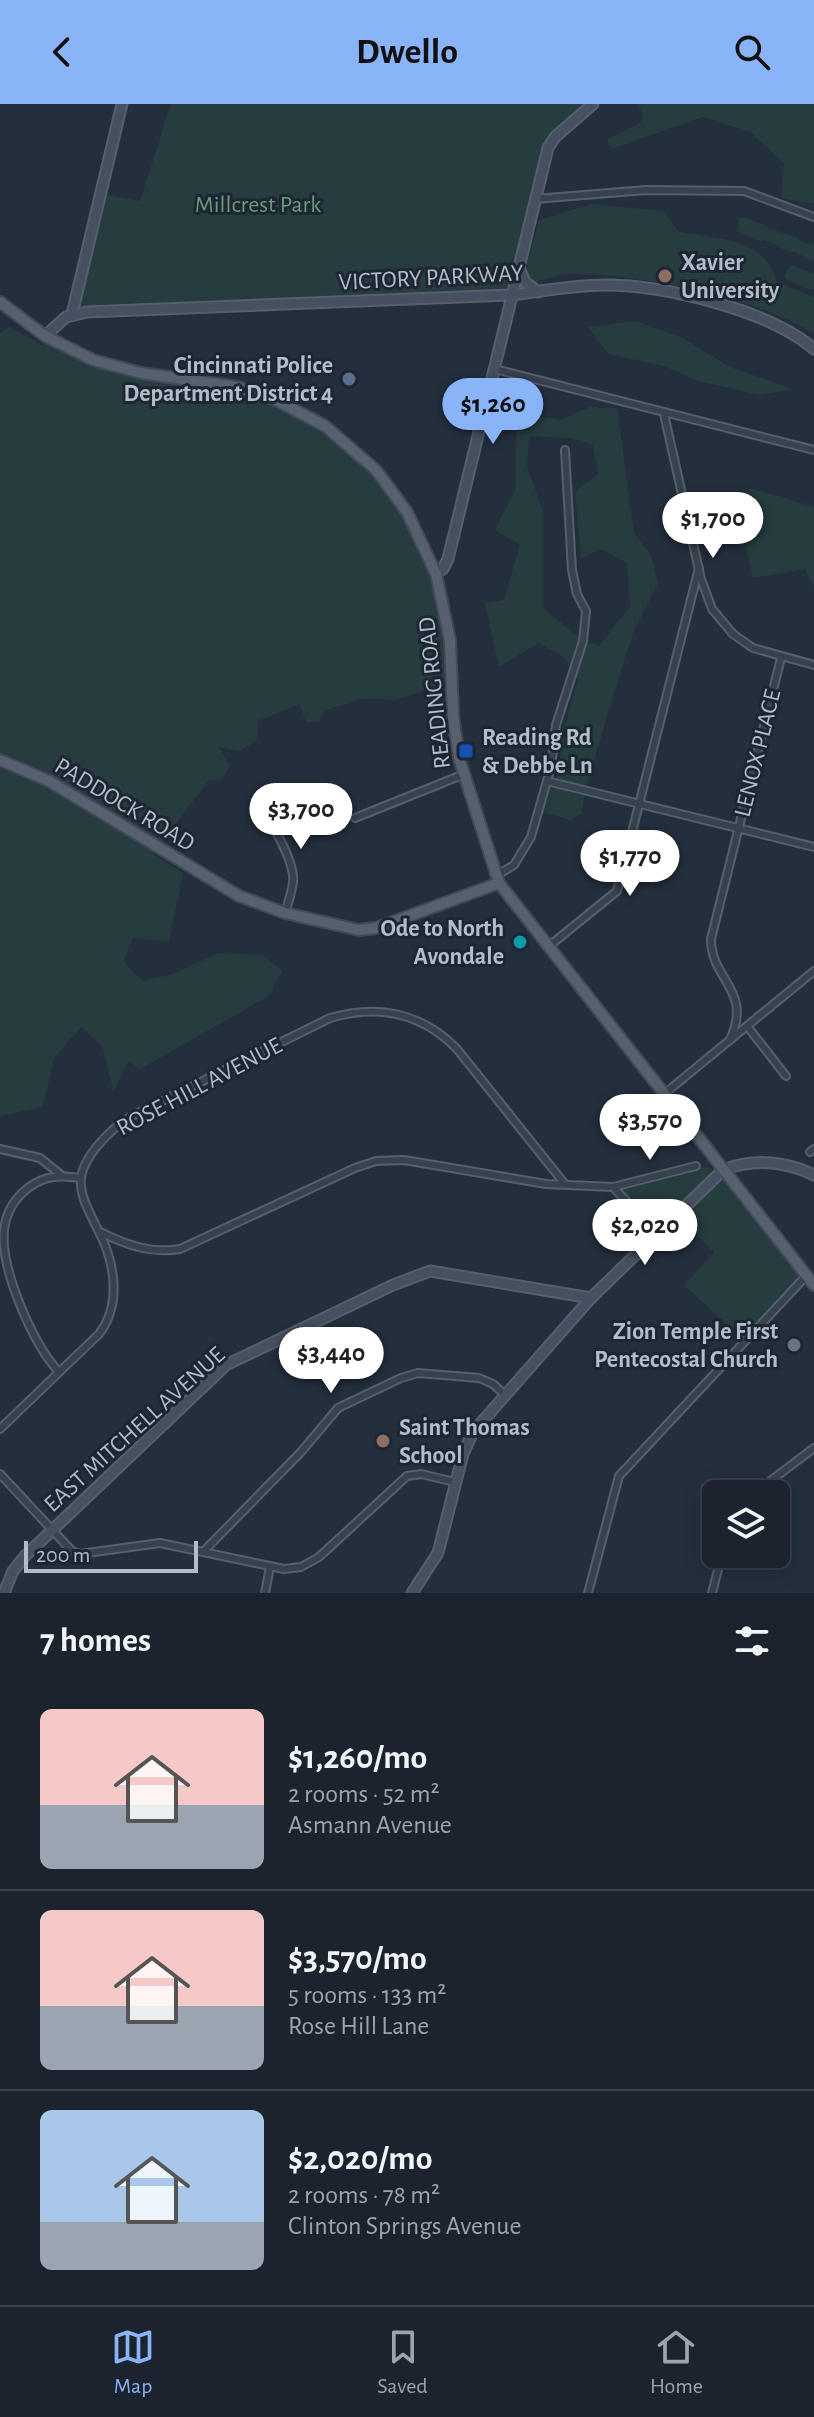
<!DOCTYPE html>
<meta charset="utf-8">
<style>
:root{--surface:#1b232e;--page:#242b36;--text:#f1f3f6;--muted:#a0a4aa;--line:#39404a;--accent:#8ab4f8}
body{margin:0;font-family:"Alegreya Sans",sans-serif;background:var(--page);color:var(--text);height:100vh;display:flex;flex-direction:column;font-size:30px;white-space:nowrap}
*{box-sizing:border-box;margin:0}
p{font-size:26px;color:var(--muted)}
.icon{flex:none;width:44px;height:44px;fill:none;stroke:currentColor;stroke-width:2;stroke-linecap:round;stroke-linejoin:round}
.map{position:relative;height:1489px;overflow:hidden}
.details{display:flex;flex-direction:column;background:var(--surface);flex:1}
.details>*{flex:none}
.buttons{position:absolute;left:702px;top:1376px;display:grid;gap:16px}
.buttons a{display:grid;place-items:center;width:88px;height:88px;border-radius:12px;background:var(--surface);box-shadow:0 4px 20px #0003,0 0 0 2px var(--line);font-size:40px}
.scale{position:absolute;left:24px;bottom:20px;width:174px;box-sizing:border-box;padding-left:8px;border:4px solid #b4bcc9;border-top:0;font-size:22px;line-height:28px;white-space:nowrap;color:#b4bcc9;-webkit-text-stroke:6px #1d2633;paint-order:stroke}
.price{position:absolute;translate:-50% -68px;padding:0 18px;border-radius:28px;background:#fff;color:#222;font-size:26px;line-height:52px;filter:drop-shadow(0 2px 4px #0008)}
.price::after{content:'';position:absolute;left:50%;top:48px;width:24px;height:18px;margin-left:-12px;background:inherit;clip-path:polygon(0 0,100% 0,50% 100%)}
.price.active{background:var(--accent);color:#111}
ul{padding:0;list-style:none}
li{display:flex;align-items:center;gap:24px;height:200px;padding:0 40px}
li+li{border-top:2px solid var(--line)}
li span{display:grid;place-items:center;flex:none;width:224px;height:160px;border-radius:12px;color:#555}
li>.icon{margin-inline-start:auto}
span .icon{width:96px;height:96px;fill:#fffc;stroke-width:1}
li b{font-size:34px}
h2{display:flex;justify-content:space-between;align-items:center;height:96px;padding:0 40px;font-size:34px}
header{display:flex;justify-content:space-between;align-items:center;height:104px;padding:0 40px;background:var(--accent);color:#111;font-size:36px;font-weight:600}
.tabs{display:flex;justify-content:space-around;align-items:center;height:112px;border-top:2px solid var(--line);background:var(--surface);font-size:22px;color:var(--muted)}
.tabs a{display:grid;justify-items:center;gap:4px}
.tabs .active{color:var(--accent)}
.map>svg:first-child{display:block}
.green{fill:#263c3f;fill-rule:evenodd}
.lines{fill:none;stroke-linecap:round;stroke-linejoin:round}
.street-casing{stroke:#565f6c;stroke-width:10}
.secondary-casing{stroke:#565f6c;stroke-width:13}
.primary-casing{stroke:#414a57;stroke-width:14}
.street{stroke:#38414e;stroke-width:6}
.secondary{stroke:#465061;stroke-width:9}
.primary{stroke:#56606e;stroke-width:10}
.education-dot{fill:#8d6e63;stroke:#1d2633;stroke-width:3}
.service-dot{fill:#5c6f8a;stroke:#1d2633;stroke-width:3}
.transit-dot{fill:#1a4fb4;stroke:#1d2633;stroke-width:3}
.culture-dot{fill:#0f9aa8;stroke:#1d2633;stroke-width:3}
.worship-dot{fill:#6b7280;stroke:#1d2633;stroke-width:3}
.labels{text-anchor:middle;stroke-width:6;stroke-linejoin:round;paint-order:stroke}
.park-label{font-size:24px;fill:#6b9a76;stroke:#1d2633}
.poi-label{font-size:24px;font-weight:bold;fill:#b4bcc9;stroke:#1d2633;text-anchor:start}
.street-label{font-size:24px;fill:#b4bcc9;stroke:#1d2633}
</style>
<header><svg class="icon" aria-label="back" viewBox="0 0 24 24"><path d="M15 5l-7 7 7 7"/></svg>Dwello<svg class="icon" aria-label="search" viewBox="0 0 24 24"><circle cx="10" cy="10" r="6"/><path d="M15 15l6 6"/></svg></header>
<div class="map">
<svg width="814" height="1489" viewBox="0 0 814 1489">
<rect width="100%" height="100%" fill="#242f3e"/>
<g class="green">
<path d="M171,0H593L555,33L513,191L72,210L101,90L140,97Z"/>
<path d="M637,0H814V100L781,94L784,59L750,28L703,13L611,45L607,35L641,19L643,11Z"/>
<path d="M592,100L664,107L679,128C717,135 766,133 777,178L814,193V230C754,192 641,170 570,170C558,170 546,176 534,179L525,166L539,116Z"/>
<path d="M743,113L767,122L769,126L772,125L797,134L799,137L814,141V158L795,148L791,149L765,136L761,137L737,128L739,114Z"/>
<path d="M792,161L814,170V184L811,186L787,176L785,172L789,163Z"/>
<path d="M636,217L683,234L730,263L794,285L759,291L699,277L664,262L608,250L588,223Z"/>
<path d="M9,223L42,241L45,232L93,255L216,280L295,304L376,366L429,453L453,577L396,596L361,595L323,607L320,618H307L299,600L258,617L257,636L240,647L219,643L230,662L221,676H209L153,750L183,769L169,838L133,834L123,857L143,877L172,870L219,849L263,851L282,867L269,892L140,965L129,957L113,987L102,942L81,923L54,954L43,1003L0,1012V229Z"/>
<path d="M590,303L617,304L634,429L651,451L658,479L634,527L619,573L585,686L582,710L571,716L542,708L558,669L563,628L578,576L564,553L539,539L499,563L485,499L504,496L520,441L495,426L515,386L516,332L522,310L560,316ZM529,332L570,334L593,341L598,370L575,388L581,454L601,445L627,459L630,502L599,542L583,537L543,504V408L527,363Z"/>
<path d="M750,384L814,403V483L805,465L753,474L739,410Z"/>
<path d="M696,1062L723,1066L807,1171L745,1237L684,1181L714,1149L677,1110L657,1129L613,1083Z"/>
</g>
<g class="lines">
<defs>
<g id="street">
<path d="M535,95L646,86L744,87L814,113"/>
<path d="M495,265L814,346"/>
<path d="M664,310L701,475L712,505L733,530L753,544L814,561"/>
<path d="M547,677L814,743"/>
<path d="M256,703C271,713 295,759 293,778C292,788 288,799 285,809"/>
<path d="M355,714L462,671"/>
<path d="M496,772L514,761L531,733L551,663L556,621L583,537L586,507L577,490L572,466L565,346"/>
<path d="M548,843L617,787L699,464"/>
<path d="M747,922L786,972"/>
<path d="M730,936C753,885 711,877 711,835L781,554"/>
<path d="M664,990L814,867"/>
<path d="M0,1045L40,1054L61,1071"/>
<path d="M810,1048L814,1045"/>
<path d="M613,1083L696,1062"/>
<path d="M100,1128C127,1141 151,1150 180,1145L355,1064L376,1057L404,1056L546,1080L613,1083L657,1129"/>
<path d="M59,1268C33,1240 0,1165 4,1126C6,1109 15,1094 28,1084C45,1071 61,1071 81,1074"/>
<path d="M0,1325L99,1230C122,1200 115,1158 98,1126C91,1111 79,1092 81,1074C84,1051 112,1024 130,1013L330,914C378,900 422,909 457,945L564,1079"/>
<path d="M0,1370L72,1447L80,1450L160,1439L284,1465L301,1463L319,1453L407,1372L421,1370L455,1378"/>
<path d="M753,1390L814,1344"/>
<path d="M204,1447L301,1348L338,1304L401,1274L418,1269L479,1274L493,1280L505,1291"/>
<path d="M265,1489L270,1463"/>
<path d="M588,1489L619,1372L807,1171"/>
<path d="M712,1489L722,1450"/>
</g>
<g id="secondary">
<path d="M519,164L525,178L538,188"/>
<path d="M72,210L122,0"/>
<path d="M45,232L66,213L87,208L513,191C543,187 574,181 605,181C664,181 769,206 814,245"/>
<path d="M436,470L443,465L448,455L548,44L555,33L593,0"/>
<path d="M4,1489L13,1467L25,1452L226,1261L393,1181L430,1167L591,1194"/>
<path d="M412,1489L438,1449L463,1350L473,1328L591,1194L723,1066C754,1054 784,1057 814,1071"/>
</g>
<g id="primary">
<path d="M0,198L45,232L93,256L141,269L237,283L274,295L325,322L376,366L407,408L436,470L450,536L453,611L459,654L499,779L814,1181"/>
<path d="M0,656L49,677L239,792L285,809L359,826L376,824L499,779"/>
</g>
</defs>
<use href="#street" class="street-casing"/>
<use href="#secondary" class="secondary-casing"/>
<use href="#primary" class="primary-casing"/>
<use href="#street" class="street"/>
<use href="#secondary" class="secondary"/>
<use href="#primary" class="primary"/>
</g>
<g class="education-dot">
<circle cx="665" cy="172" r="8"/>
<circle cx="383" cy="1337" r="8"/>
</g>
<circle class="service-dot" cx="349" cy="275" r="8"/>
<rect class="transit-dot" x="458" y="639" width="16" height="16" rx="4"/>
<circle class="culture-dot" cx="520" cy="838" r="8"/>
<circle class="worship-dot" cx="794" cy="1241" r="8"/>
<g class="labels">
<g class="park-label">
<text x="258" y="108">Millcrest Park</text>
</g>
<g class="poi-label">
<text x="681" y="166">Xavier<tspan x="681" dy="28">University</tspan></text>
<text x="333" y="269" text-anchor="end">Cincinnati Police<tspan x="333" dy="28">Department District 4</tspan></text>
<text x="482" y="641">Reading Rd<tspan x="482" dy="28">&amp; Debbe Ln</tspan></text>
<text x="504" y="832" text-anchor="end">Ode to North<tspan x="504" dy="28">Avondale</tspan></text>
<text x="778" y="1235" text-anchor="end">Zion Temple First<tspan x="778" dy="28">Pentecostal Church</tspan></text>
<text x="399" y="1331">Saint Thomas<tspan x="399" dy="28">School</tspan></text>
</g>
<g class="street-label">
<text transform="translate(431 173) rotate(-3)" y="8">VICTORY PARKWAY</text>
<text transform="translate(434 589) rotate(-96)" y="8">READING ROAD</text>
<text transform="translate(757 649) rotate(-76)" y="8">LENOX PLACE</text>
<text transform="translate(125 700) rotate(31)" y="8">PADDOCK ROAD</text>
<text transform="translate(199 982) rotate(-28)" y="8">ROSE HILL AVENUE</text>
<text transform="translate(134 1325) rotate(-42)" y="8">EAST MITCHELL AVENUE</text>
</g>
</g>
</svg>
<div class="buttons">
<a><svg class="icon" aria-label="layers" viewBox="0 0 24 24"><path d="M12 4l9 5-9 5-9-5zM3 14l9 5 9-5"/></svg></a>
</div>
<div class="scale">200 m</div>
<b class="price active" style="left:493px;top:342px">$1,260</b>
<b class="price" style="left:713px;top:456px">$1,700</b>
<b class="price" style="left:301px;top:747px">$3,700</b>
<b class="price" style="left:630px;top:794px">$1,770</b>
<b class="price" style="left:650px;top:1058px">$3,570</b>
<b class="price" style="left:645px;top:1163px">$2,020</b>
<b class="price" style="left:331px;top:1291px">$3,440</b>
</div>
<section class="details">
<h2>7 homes<svg class="icon" aria-label="filters" viewBox="0 0 24 24"><path d="M4 7h16M4 17h16"/><circle cx="9" cy="7" r="2"/><circle cx="15" cy="17" r="2"/></svg></h2>
<ul>
<li><span style="background:linear-gradient(#f6c9c9 60%,#9aa5b1 0)"><svg class="icon" aria-label="home" viewBox="0 0 24 24"><path d="M3 11l9-7 9 7M6 9v11h12V9"/></svg></span><div><b>$1,260/mo</b><p>2 rooms · 52 m²</p><p>Asmann Avenue</p></div></li>
<li><span style="background:linear-gradient(#f6c9c9 60%,#9aa5b1 0)"><svg class="icon" aria-label="home" viewBox="0 0 24 24"><path d="M3 11l9-7 9 7M6 9v11h12V9"/></svg></span><div><b>$3,570/mo</b><p>5 rooms · 133 m²</p><p>Rose Hill Lane</p></div></li>
<li><span style="background:linear-gradient(#a9c7e8 70%,#9aa5b1 0)"><svg class="icon" aria-label="home" viewBox="0 0 24 24"><path d="M3 11l9-7 9 7M6 9v11h12V9"/></svg></span><div><b>$2,020/mo</b><p>2 rooms · 78 m²</p><p>Clinton Springs Avenue</p></div></li>
</ul>
</section>
<nav class="tabs">
<a class="active"><svg class="icon" aria-label="map" viewBox="0 0 24 24"><path d="M3 6l6-2 6 2 6-2v14l-6 2-6-2-6 2zM9 4v14M15 6v14"/></svg>Map</a>
<a><svg class="icon" aria-label="saved" viewBox="0 0 24 24"><path d="M7 4h10v16l-5-4-5 4z"/></svg>Saved</a>
<a><svg class="icon" aria-label="home" viewBox="0 0 24 24"><path d="M3 11l9-7 9 7M6 9v11h12V9"/></svg>Home</a>
</nav>
